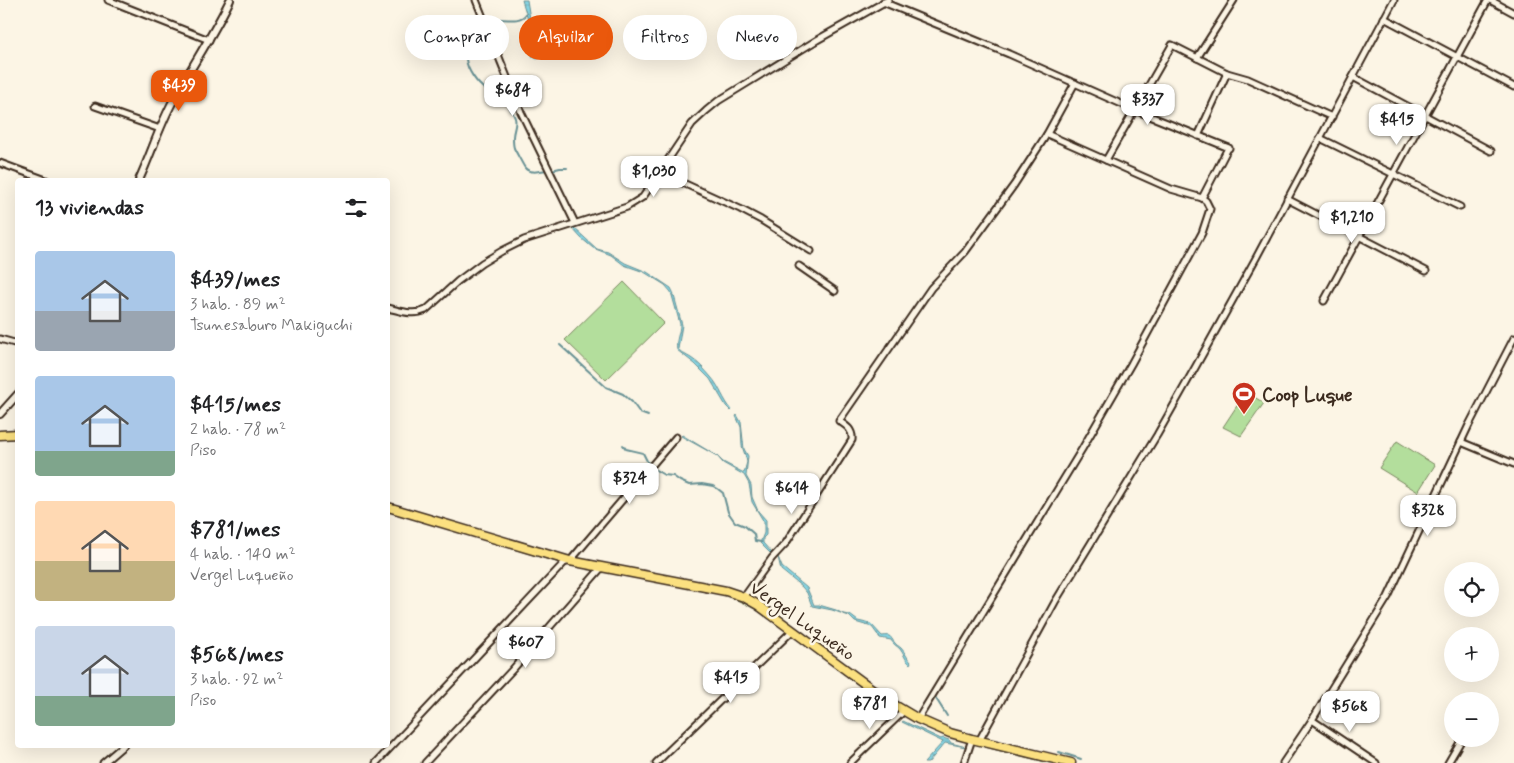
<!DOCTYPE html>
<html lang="es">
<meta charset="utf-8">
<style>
:root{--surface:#fff;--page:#f6f6f6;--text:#202124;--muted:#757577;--accent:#ea580c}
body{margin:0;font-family:Mynerve,sans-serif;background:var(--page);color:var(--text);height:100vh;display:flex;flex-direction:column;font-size:19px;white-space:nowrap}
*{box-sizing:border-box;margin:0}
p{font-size:16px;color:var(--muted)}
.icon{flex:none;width:28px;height:28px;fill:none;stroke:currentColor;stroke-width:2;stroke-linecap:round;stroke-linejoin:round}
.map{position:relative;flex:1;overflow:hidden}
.side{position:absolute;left:15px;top:178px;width:375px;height:570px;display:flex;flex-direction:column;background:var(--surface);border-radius:5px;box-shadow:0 5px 20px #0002}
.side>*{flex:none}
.hud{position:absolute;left:405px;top:15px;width:475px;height:45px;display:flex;gap:10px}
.buttons{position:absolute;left:1444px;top:562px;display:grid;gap:10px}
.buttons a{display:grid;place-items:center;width:55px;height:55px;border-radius:50%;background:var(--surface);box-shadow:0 5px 20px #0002;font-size:25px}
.price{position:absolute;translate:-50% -42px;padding:0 11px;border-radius:10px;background:#fff;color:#222;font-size:16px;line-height:32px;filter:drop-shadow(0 1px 2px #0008)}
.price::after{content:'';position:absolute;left:50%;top:30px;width:15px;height:11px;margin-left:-8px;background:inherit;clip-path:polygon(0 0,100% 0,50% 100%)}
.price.on{background:var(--accent);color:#fff}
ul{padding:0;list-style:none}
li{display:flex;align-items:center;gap:15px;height:125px;padding:0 20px}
li span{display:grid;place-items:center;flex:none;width:140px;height:100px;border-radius:5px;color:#555}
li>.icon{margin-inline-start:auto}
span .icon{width:60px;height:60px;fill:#fffc;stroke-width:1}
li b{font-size:21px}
h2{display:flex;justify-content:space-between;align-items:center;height:60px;padding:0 20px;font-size:21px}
.pill{padding:0 18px;border-radius:22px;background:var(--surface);box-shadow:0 5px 20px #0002;font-size:18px;line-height:45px}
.pill.on{background:var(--accent);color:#fff}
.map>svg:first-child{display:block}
.garden{fill:#b3de9c;stroke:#77845d}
.water{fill:url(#water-waves);stroke:#689194}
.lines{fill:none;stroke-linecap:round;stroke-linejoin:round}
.stream{stroke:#689194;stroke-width:2}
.minor-casing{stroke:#3b2a1e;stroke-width:9}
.tertiary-casing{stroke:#3b2a1e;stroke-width:10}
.primary-casing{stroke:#3b2a1e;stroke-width:11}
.minor{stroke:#fcf5e5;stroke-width:5}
.tertiary{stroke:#fcf5e5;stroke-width:6}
.primary{stroke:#fbe080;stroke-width:8}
.labels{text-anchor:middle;stroke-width:5;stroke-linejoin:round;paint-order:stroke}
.poi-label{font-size:19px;font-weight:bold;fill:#3b2a1e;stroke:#fcf5e5;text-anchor:start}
.street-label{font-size:19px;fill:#3b2a1e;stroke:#fcf5e5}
</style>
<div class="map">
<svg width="1514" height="763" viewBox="0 0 1514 763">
<defs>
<pattern id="water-waves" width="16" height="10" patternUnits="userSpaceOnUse" patternTransform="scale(1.25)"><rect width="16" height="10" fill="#86d5e3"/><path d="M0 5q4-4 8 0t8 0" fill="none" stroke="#75b7c2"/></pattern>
</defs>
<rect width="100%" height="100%" fill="#fcf5e5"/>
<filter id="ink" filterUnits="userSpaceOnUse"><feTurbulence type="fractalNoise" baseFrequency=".02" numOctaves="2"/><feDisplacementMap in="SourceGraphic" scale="10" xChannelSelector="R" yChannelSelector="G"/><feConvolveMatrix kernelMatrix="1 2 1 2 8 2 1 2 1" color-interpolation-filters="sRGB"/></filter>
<g filter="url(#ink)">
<g class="garden">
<path d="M624,282L664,323L606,380L565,340Z"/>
<path d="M1246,392L1264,403L1241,436L1223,427Z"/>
<path d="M1397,441L1435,465L1418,492L1379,468Z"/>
<path d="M388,510L564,562L713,591L737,598L756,608L871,692L966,741L1054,763H1049C999,750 946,741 901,714C864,692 831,663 796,638C768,617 748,601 713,592L563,564L388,511Z"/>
</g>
<g class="water">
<path d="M522,0H527L530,19L537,38L540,37L543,40L547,51L543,57L537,59L533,57L529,49L528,43L534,39Z"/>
<path d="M573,227L597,249L608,252L625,263L647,272L671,288L673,292L682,325L678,349C683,354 686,355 691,358C699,363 705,370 711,377C720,387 723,400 732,410L731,411L726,406L710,379L695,364L677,350C675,341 680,333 680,324L671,292L665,285L644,272L624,265L611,255L593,248L581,238L572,228Z"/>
<path d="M737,415L741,422L744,449L748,456L746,476L751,485L752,497L758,511L766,520V535L763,538V543L772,553L771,554L760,543L764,533V522L752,502L749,484L744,475L723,463L717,456L681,436L682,435L717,456L723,462L744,473L747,462L746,458L742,446L741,427L736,416Z"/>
<path d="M778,557L782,567L807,588L814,605H819L836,610L843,614L850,615L858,621L871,624L882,636C892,635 889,636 895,643C896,645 899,646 901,648C905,652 907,658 911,662L910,664C905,660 904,654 900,649C897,646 893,644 891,640L880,638L872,627L855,622L849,616L832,610L812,606L807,593L802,587L781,570Z"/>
<path d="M903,721L941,739L943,738L949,740L951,743L966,747L945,743L928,763H924L943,742L902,722Z"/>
</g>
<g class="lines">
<g class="stream">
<path d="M526,14C518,26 495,14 483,21C478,24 470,42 468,47C467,51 465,55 466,59C467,70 477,84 486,90C492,94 502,95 506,101C509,106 513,113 515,118C517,125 513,130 513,137C513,140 513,145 514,148C515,150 524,167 525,168C530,174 540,171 547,170"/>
<path d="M552,170L560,168H567"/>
<path d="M560,345L606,387L623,394L632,402L640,413L648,416"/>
<path d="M623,445L626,449L643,453L648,463"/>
<path d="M654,469L664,475L673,476L680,481L689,485L702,484L713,486L718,489L723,493L728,512L735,522L745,526L754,534L755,541L761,542"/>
<path d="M935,697L947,716"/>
<path d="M1059,752L1081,759"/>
</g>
<defs>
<g id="minor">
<path d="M108,0L209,40"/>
<path d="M476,0L521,112L575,223"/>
<path d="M1490,0L1514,13"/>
<path d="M883,2L1009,54L1135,110L1229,148"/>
<path d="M1384,18L1514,87"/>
<path d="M1197,58L1234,0"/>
<path d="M1353,77L1491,151"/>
<path d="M95,106L160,129"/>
<path d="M1198,136L1227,73"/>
<path d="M1320,138L1460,207"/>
<path d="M1106,160L1172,45L1227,73L1248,79L1332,117"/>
<path d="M0,163L46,180"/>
<path d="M659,172L740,209L761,220L811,251"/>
<path d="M1202,198L1228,148"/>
<path d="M1287,199L1426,271"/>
<path d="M799,266L835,291"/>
<path d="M1324,301L1488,0"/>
<path d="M388,308C401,311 413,316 426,310L458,281L482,263L502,251L524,240L627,207L643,197L692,124L706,111L718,101L817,40L888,0"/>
<path d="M0,339L18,344"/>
<path d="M1461,442L1514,464"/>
<path d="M744,597L772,558L786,543L852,440C853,430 847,426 839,421L931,288L965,252L1014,185L1047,134L1075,83"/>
<path d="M918,719L1082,449L1131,364L1202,233L1210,209L1206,201L1202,198L1171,189L1047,134"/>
<path d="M1312,720L1376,763"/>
<path d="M979,741L1055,602L1157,435L1196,366L1256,258L1394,0"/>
<path d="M103,763L124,745"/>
<path d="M376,763L564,563L570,561L676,437"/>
<path d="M425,763L513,669L602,567"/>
<path d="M656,763L793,630"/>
<path d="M850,763L904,711"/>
<path d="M964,763L972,739"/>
<path d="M1283,763L1312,720L1388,597L1469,425L1514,338"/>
<path d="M1448,763L1462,739"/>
</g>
<g id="tertiary">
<path d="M139,180C151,154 159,127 173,101C191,67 213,35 230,0"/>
<path d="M0,414L18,394"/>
</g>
<g id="primary">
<path d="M0,435L18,434"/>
<path d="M388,507L570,561L726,591L744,597L758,605L891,703L918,719L950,733L972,739L1071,763"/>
</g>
</defs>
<use href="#minor" class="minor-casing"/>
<use href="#tertiary" class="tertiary-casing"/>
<use href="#primary" class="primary-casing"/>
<use href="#minor" class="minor"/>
<use href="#tertiary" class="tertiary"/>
<use href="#primary" class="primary"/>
</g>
</g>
<defs>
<symbol id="stadium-pin" viewBox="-11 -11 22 30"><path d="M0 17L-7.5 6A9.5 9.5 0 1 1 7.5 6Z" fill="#c8321e" stroke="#fcf5e5"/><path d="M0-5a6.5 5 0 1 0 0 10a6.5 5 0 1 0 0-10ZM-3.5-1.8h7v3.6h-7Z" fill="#fff"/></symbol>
</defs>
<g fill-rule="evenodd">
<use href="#stadium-pin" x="1230" y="380" width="28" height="38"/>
</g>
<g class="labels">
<g class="poi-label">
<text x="1262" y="401">Coop Luque</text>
</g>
<g class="street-label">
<text transform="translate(803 620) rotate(35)" y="7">Vergel Luqueño</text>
</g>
</g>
</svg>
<div class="buttons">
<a><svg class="icon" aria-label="locate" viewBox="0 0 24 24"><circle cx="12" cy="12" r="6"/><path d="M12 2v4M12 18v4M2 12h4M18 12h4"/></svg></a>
<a>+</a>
<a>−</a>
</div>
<b class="price on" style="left:179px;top:112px">$439</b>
<b class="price" style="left:513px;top:117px">$684</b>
<b class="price" style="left:1148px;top:126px">$337</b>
<b class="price" style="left:1397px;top:146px">$415</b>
<b class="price" style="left:654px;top:198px">$1,030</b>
<b class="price" style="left:1352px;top:244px">$1,210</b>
<b class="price" style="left:630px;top:505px">$324</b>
<b class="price" style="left:792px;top:515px">$614</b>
<b class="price" style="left:1428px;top:537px">$328</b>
<b class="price" style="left:526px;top:669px">$607</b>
<b class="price" style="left:731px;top:704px">$415</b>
<b class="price" style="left:870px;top:730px">$781</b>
<b class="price" style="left:1350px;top:733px">$568</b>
<div class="hud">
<a class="pill">Comprar</a>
<a class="pill on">Alquilar</a>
<a class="pill">Filtros</a>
<a class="pill">Nuevo</a>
</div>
<section class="side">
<h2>13 viviendas<svg class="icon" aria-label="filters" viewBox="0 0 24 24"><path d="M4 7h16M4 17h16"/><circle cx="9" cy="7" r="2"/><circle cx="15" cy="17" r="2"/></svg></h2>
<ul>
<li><span style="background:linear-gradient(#a9c7e8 60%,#9aa5b1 0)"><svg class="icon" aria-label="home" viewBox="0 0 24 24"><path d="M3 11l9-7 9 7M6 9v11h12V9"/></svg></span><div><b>$439/mes</b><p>3 hab. · 89 m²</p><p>Tsunesaburo Makiguchi</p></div></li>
<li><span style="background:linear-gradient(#a9c7e8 75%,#7fa58c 0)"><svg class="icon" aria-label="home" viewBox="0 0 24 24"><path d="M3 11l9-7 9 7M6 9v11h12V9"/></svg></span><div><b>$415/mes</b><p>2 hab. · 78 m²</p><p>Piso</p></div></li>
<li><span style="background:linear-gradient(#ffd9b3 60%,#c2b280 0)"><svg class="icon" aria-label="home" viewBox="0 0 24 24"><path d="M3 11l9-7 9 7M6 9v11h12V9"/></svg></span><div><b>$781/mes</b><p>4 hab. · 140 m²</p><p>Vergel Luqueño</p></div></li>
<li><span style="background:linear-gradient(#c9d6e8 70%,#7fa58c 0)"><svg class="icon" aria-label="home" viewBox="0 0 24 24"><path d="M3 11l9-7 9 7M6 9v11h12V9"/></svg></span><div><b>$568/mes</b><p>3 hab. · 92 m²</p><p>Piso</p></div></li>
</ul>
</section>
</div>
